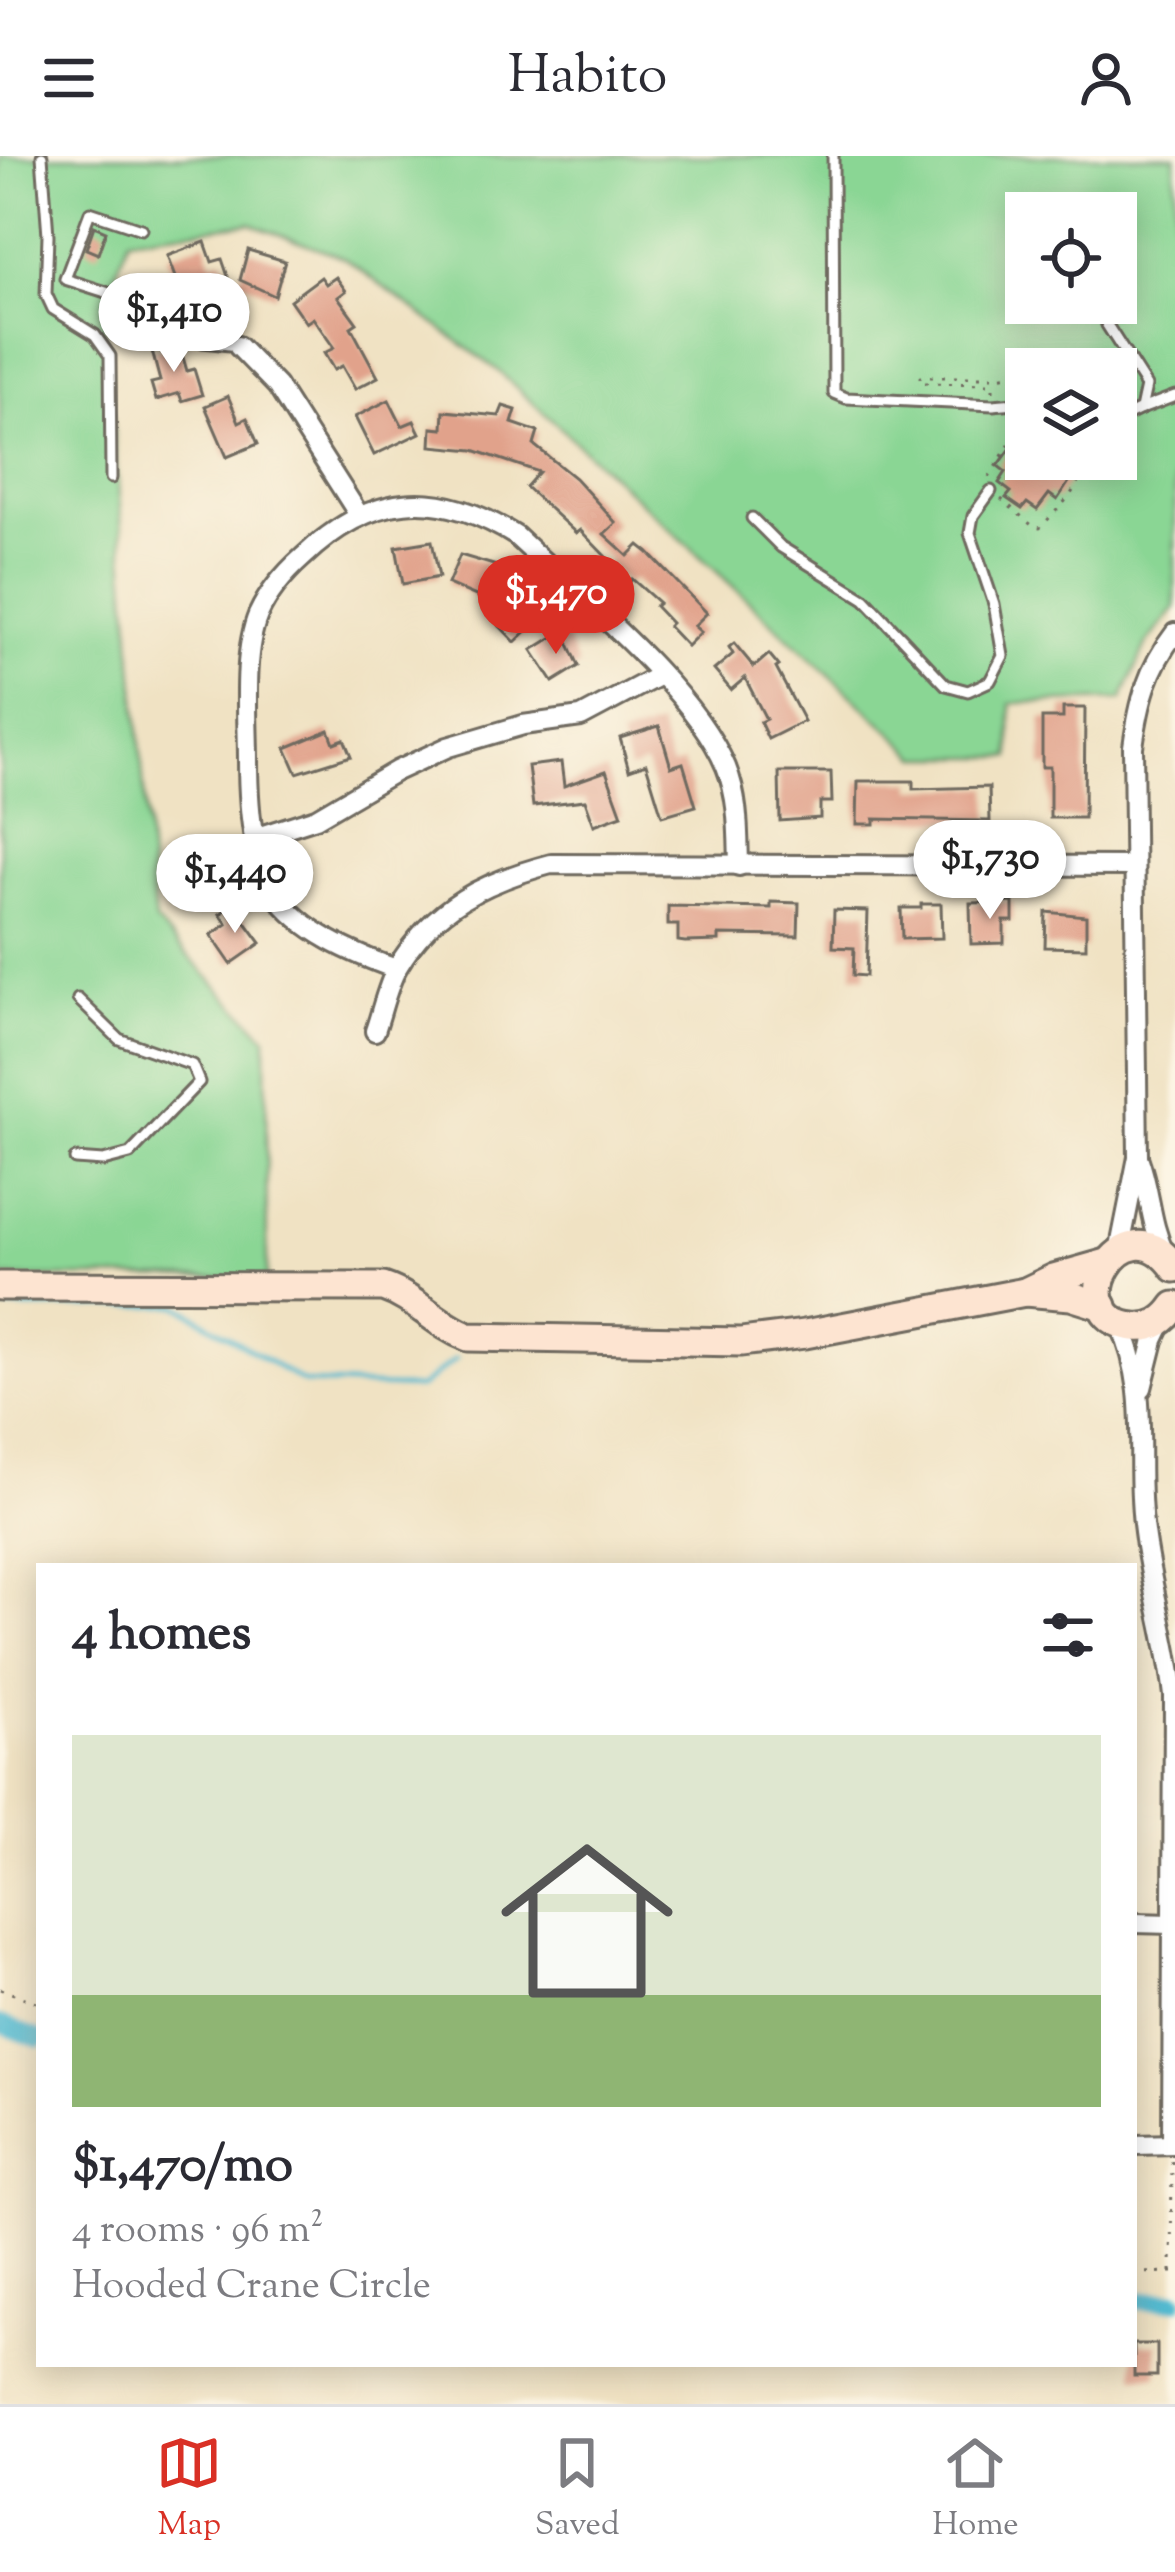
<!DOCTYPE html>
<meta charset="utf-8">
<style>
:root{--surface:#fff;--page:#f7f7f7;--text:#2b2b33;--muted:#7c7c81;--line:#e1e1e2;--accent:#d93025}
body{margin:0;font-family:"Sorts Mill Goudy",serif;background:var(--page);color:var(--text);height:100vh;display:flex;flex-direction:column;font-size:45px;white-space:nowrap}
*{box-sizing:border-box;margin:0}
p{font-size:39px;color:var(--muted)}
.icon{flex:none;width:66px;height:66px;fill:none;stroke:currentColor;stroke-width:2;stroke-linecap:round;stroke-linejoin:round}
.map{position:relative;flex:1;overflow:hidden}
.sheet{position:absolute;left:36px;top:1407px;width:1101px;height:804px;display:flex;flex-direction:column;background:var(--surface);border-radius:0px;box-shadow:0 6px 30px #0003}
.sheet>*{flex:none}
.fabs{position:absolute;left:1005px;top:36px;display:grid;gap:24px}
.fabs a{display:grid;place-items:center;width:132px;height:132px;border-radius:0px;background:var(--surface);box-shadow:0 6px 30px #0003;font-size:60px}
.price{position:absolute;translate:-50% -102px;padding:0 27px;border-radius:42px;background:#fff;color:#222;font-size:39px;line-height:78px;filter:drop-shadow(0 3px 6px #0008)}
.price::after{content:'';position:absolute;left:50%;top:72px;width:36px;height:27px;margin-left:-18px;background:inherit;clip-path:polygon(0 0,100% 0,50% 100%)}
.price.current{background:var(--accent);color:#fff}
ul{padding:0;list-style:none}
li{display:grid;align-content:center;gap:24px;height:636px;padding:0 36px}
li span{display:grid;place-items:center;height:372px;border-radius:0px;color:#555}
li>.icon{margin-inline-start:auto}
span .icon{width:216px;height:216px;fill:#fffc;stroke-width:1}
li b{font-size:51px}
h2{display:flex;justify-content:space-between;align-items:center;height:144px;padding:0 36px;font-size:51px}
header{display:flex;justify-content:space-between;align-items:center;height:156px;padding:0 36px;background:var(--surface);font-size:54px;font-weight:600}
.tabs{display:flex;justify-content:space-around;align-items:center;height:168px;border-top:3px solid var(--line);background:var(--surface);font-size:33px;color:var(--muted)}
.tabs a{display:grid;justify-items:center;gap:6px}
.tabs .current{color:var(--accent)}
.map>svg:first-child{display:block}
.green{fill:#8ad694;stroke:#5a8060;stroke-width:3;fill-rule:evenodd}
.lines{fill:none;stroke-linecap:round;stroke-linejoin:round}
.stream{stroke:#52bad0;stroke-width:4.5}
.canal{stroke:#52bad0;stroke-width:18}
.building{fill:#e1a28b}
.lane-casing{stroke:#706b60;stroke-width:15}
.street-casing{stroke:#706b60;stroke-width:24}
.secondary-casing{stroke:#706b60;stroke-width:33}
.path{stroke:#706b60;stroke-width:3;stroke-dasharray:3 9;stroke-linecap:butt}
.lane{stroke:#fff;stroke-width:9}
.street{stroke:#fff;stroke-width:18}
.secondary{stroke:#fde4d1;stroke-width:27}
</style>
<header><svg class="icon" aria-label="menu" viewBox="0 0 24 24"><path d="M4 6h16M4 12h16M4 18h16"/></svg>Habito<svg class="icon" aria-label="person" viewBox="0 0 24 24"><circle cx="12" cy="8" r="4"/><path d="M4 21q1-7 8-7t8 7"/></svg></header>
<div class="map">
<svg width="1175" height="2248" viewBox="0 0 1175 2248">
<rect width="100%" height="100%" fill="#fcf5e5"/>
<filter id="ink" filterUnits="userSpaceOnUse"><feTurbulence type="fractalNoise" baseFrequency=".00833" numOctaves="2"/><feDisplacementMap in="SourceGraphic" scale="24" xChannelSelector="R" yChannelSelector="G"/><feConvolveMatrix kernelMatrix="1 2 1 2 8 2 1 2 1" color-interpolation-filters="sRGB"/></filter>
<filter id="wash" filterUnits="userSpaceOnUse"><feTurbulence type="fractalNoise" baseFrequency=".004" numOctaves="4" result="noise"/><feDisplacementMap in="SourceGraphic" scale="48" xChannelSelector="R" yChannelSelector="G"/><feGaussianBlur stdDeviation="2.7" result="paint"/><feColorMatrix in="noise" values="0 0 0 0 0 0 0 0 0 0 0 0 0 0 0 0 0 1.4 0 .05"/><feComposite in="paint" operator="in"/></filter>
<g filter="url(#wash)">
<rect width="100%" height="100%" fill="#f0e2c3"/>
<path class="green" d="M0,0H1175V452L1146,489L1122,544L1011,547V601H919L496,213L343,101L250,67L129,82L103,151L155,765L266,881L267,1122L0,1121ZM1026,57H1116V147H1026ZM1026,213H1116V303H1026Z"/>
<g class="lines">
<path class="stream" d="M0,1152L178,1149L304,1227L419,1232L456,1203"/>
<g class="canal">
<path d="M0,1868L39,1883"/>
<path d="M1134,2145L1175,2144"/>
</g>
</g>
<g id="blocks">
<g class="building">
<path d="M94,70L106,75L98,98L86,93Z"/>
<path d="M205,86L212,106L222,103L230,126L198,138L199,142L185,148L167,100Z"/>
<path d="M248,94L285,105L275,140L240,124Z"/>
<path d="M321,121L326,128L336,121L346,135L338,141L357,167L351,171L378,221L355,233L342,210L334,214L324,197L334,192L313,162L306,167L290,144Z"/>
<path d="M179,188L187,215L194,213L202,239L182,245L179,237L156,244L151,227L160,225L152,195Z"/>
<path d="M228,240L239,266L247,262L258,288L227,301L205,250Z"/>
<path d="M389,244L402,270L414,265L420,277L374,299L355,261Z"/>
<path d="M503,250L516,254L512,267L538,276L534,289L575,322L616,367L604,378L628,400L639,389L648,396L707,457L694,470L701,476L687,490L668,470L671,467L655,450L659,447L632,423L628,428L606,408L610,405L580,374L576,377L526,331L539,316L474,294L431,290L432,272L443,273L444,255L499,260Z"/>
<path d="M1014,288L1026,296V303H1074L1062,321L1069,326L1057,344L1049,338L1037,354L1027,347L1022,353L1006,342L1011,336L999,327L1006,316L998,310Z"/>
<path d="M432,385L439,421L403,428L396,391Z"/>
<path d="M460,399L497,410L483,443L448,428Z"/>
<path d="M522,434L545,458L515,486L492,462Z"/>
<path d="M563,475L579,510L553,526L532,494Z"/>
<path d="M734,487L754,511L769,498L779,510L776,512L804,565L768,583L760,566L766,563L745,522L731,534L714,514L733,498L729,491Z"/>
<path d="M1063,552H1085L1084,662H1050V611H1042V562H1063Z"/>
<path d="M659,570L671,611L683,607L696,650L662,660L646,608L629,614L620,582Z"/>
<path d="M329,574L334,587L344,583L351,600L297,617L286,592Z"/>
<path d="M561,606L564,630L606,615L622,659L594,669L585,644L533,650L528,610Z"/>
<path d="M779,616H831L832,646H820V662L780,665Z"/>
<path d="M858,625H913V633L989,631L990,665L874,663V668H857Z"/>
<path d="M771,746L799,747L798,780L719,779V785L685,786L678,785V769H668V750L771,752Z"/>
<path d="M1013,746V765H1004V787L971,788L970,747Z"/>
<path d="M921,748H941L942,782L902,783L901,752H921Z"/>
<path d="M233,749L261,787L231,808L211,779L227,768L220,758Z"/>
<path d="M834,754L868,755L866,820L853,819L854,792L833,791Z"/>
<path d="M1046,756L1086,760V792L1045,791Z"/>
<rect x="1134" y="2188" width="23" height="32"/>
</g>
</g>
</g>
<g filter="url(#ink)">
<use href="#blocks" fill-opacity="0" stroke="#706b60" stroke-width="3"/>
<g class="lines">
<defs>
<g id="lane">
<path d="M42,0L48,79L46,138L53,153L95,179L110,200L111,322"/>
<path d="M833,0L834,237L846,242L993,249L1026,246"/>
<path d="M1101,57L1103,43"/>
<path d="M141,73L90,56L65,123L109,137L203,186L238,190"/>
<path d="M1101,147L1107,169L1146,230L1141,253L1116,265"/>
<path d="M1141,253L1175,240"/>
<path d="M752,362L781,391L865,443L946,529L968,535L990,525L1003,500L994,448L970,377L973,360L991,335"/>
<path d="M75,1003L103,1005L130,998L199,926L192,909L119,883L78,843"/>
</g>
<g id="street">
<path d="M238,190L277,230L359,359"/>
<path d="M254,682L316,662L396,615L448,591L523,569L581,561L660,519"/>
<path d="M396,813C352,797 303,777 274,737C251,704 248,642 248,604C248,561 242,498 258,459C268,437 285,417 303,401C370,337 437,330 516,380C580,441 692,531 726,611C739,643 738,676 739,710"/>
<path d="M375,875C382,855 387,830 397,812C433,750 486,725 551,708L1133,710"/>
<path d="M1138,1001C1151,1036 1149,1064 1165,1099"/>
<path d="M1119,1096L1138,1001L1133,591C1139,547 1147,513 1175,477"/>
<path d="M1119,1166C1153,1241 1133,1300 1144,1376C1151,1432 1168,1485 1174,1540L1172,1988"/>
<path d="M1142,1232L1154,1184L1163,1165"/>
<path d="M1134,1767L1173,1768"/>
<path d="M1134,1989L1175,1988"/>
</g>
<g id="secondary">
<path d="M1175,1112C1123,1040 1058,1162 1134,1171C1152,1173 1165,1165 1175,1150"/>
<path d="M0,1130L383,1131C416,1142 435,1168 468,1181L741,1186L805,1178L1025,1136L1054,1122L1107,1107"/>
<path d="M1025,1136L1071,1140L1103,1150"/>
</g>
</defs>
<use href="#lane" class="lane-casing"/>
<use href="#street" class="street-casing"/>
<use href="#secondary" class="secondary-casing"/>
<g class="path">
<path d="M993,235V228L920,227V221H996L1026,217"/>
<path d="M989,321L1026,262"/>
<path d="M1001,343L1034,371L1040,372L1070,340L1091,303"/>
<path d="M0,1833L39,1847"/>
<path d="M1171,2116L1172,2004"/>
<path d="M1134,2117L1175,2116"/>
</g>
<use href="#lane" class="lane"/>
<use href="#street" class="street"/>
<use href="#secondary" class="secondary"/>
</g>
</g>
</svg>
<div class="fabs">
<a><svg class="icon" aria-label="locate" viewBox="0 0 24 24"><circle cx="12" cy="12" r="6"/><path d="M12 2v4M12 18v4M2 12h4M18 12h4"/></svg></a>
<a><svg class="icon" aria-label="layers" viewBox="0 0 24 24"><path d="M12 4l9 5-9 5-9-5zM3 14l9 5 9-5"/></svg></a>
</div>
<b class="price" style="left:174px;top:219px">$1,410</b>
<b class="price current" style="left:556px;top:501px">$1,470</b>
<b class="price" style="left:990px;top:766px">$1,730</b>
<b class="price" style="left:235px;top:780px">$1,440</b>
<section class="sheet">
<h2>4 homes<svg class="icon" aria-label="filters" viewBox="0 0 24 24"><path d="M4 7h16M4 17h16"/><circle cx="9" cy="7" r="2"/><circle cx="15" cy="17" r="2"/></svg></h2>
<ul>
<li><span style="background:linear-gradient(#dfe7d0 70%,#8fb573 0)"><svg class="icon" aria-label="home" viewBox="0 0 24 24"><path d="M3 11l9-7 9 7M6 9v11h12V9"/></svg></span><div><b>$1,470/mo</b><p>4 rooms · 96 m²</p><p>Hooded Crane Circle</p></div></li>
</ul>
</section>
</div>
<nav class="tabs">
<a class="current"><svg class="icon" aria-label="map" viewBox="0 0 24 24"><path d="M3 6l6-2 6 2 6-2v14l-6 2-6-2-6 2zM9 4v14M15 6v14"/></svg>Map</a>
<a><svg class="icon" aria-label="saved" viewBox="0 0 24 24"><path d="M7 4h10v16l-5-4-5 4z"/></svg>Saved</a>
<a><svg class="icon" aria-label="home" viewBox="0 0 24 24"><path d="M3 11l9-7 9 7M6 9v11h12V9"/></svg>Home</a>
</nav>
